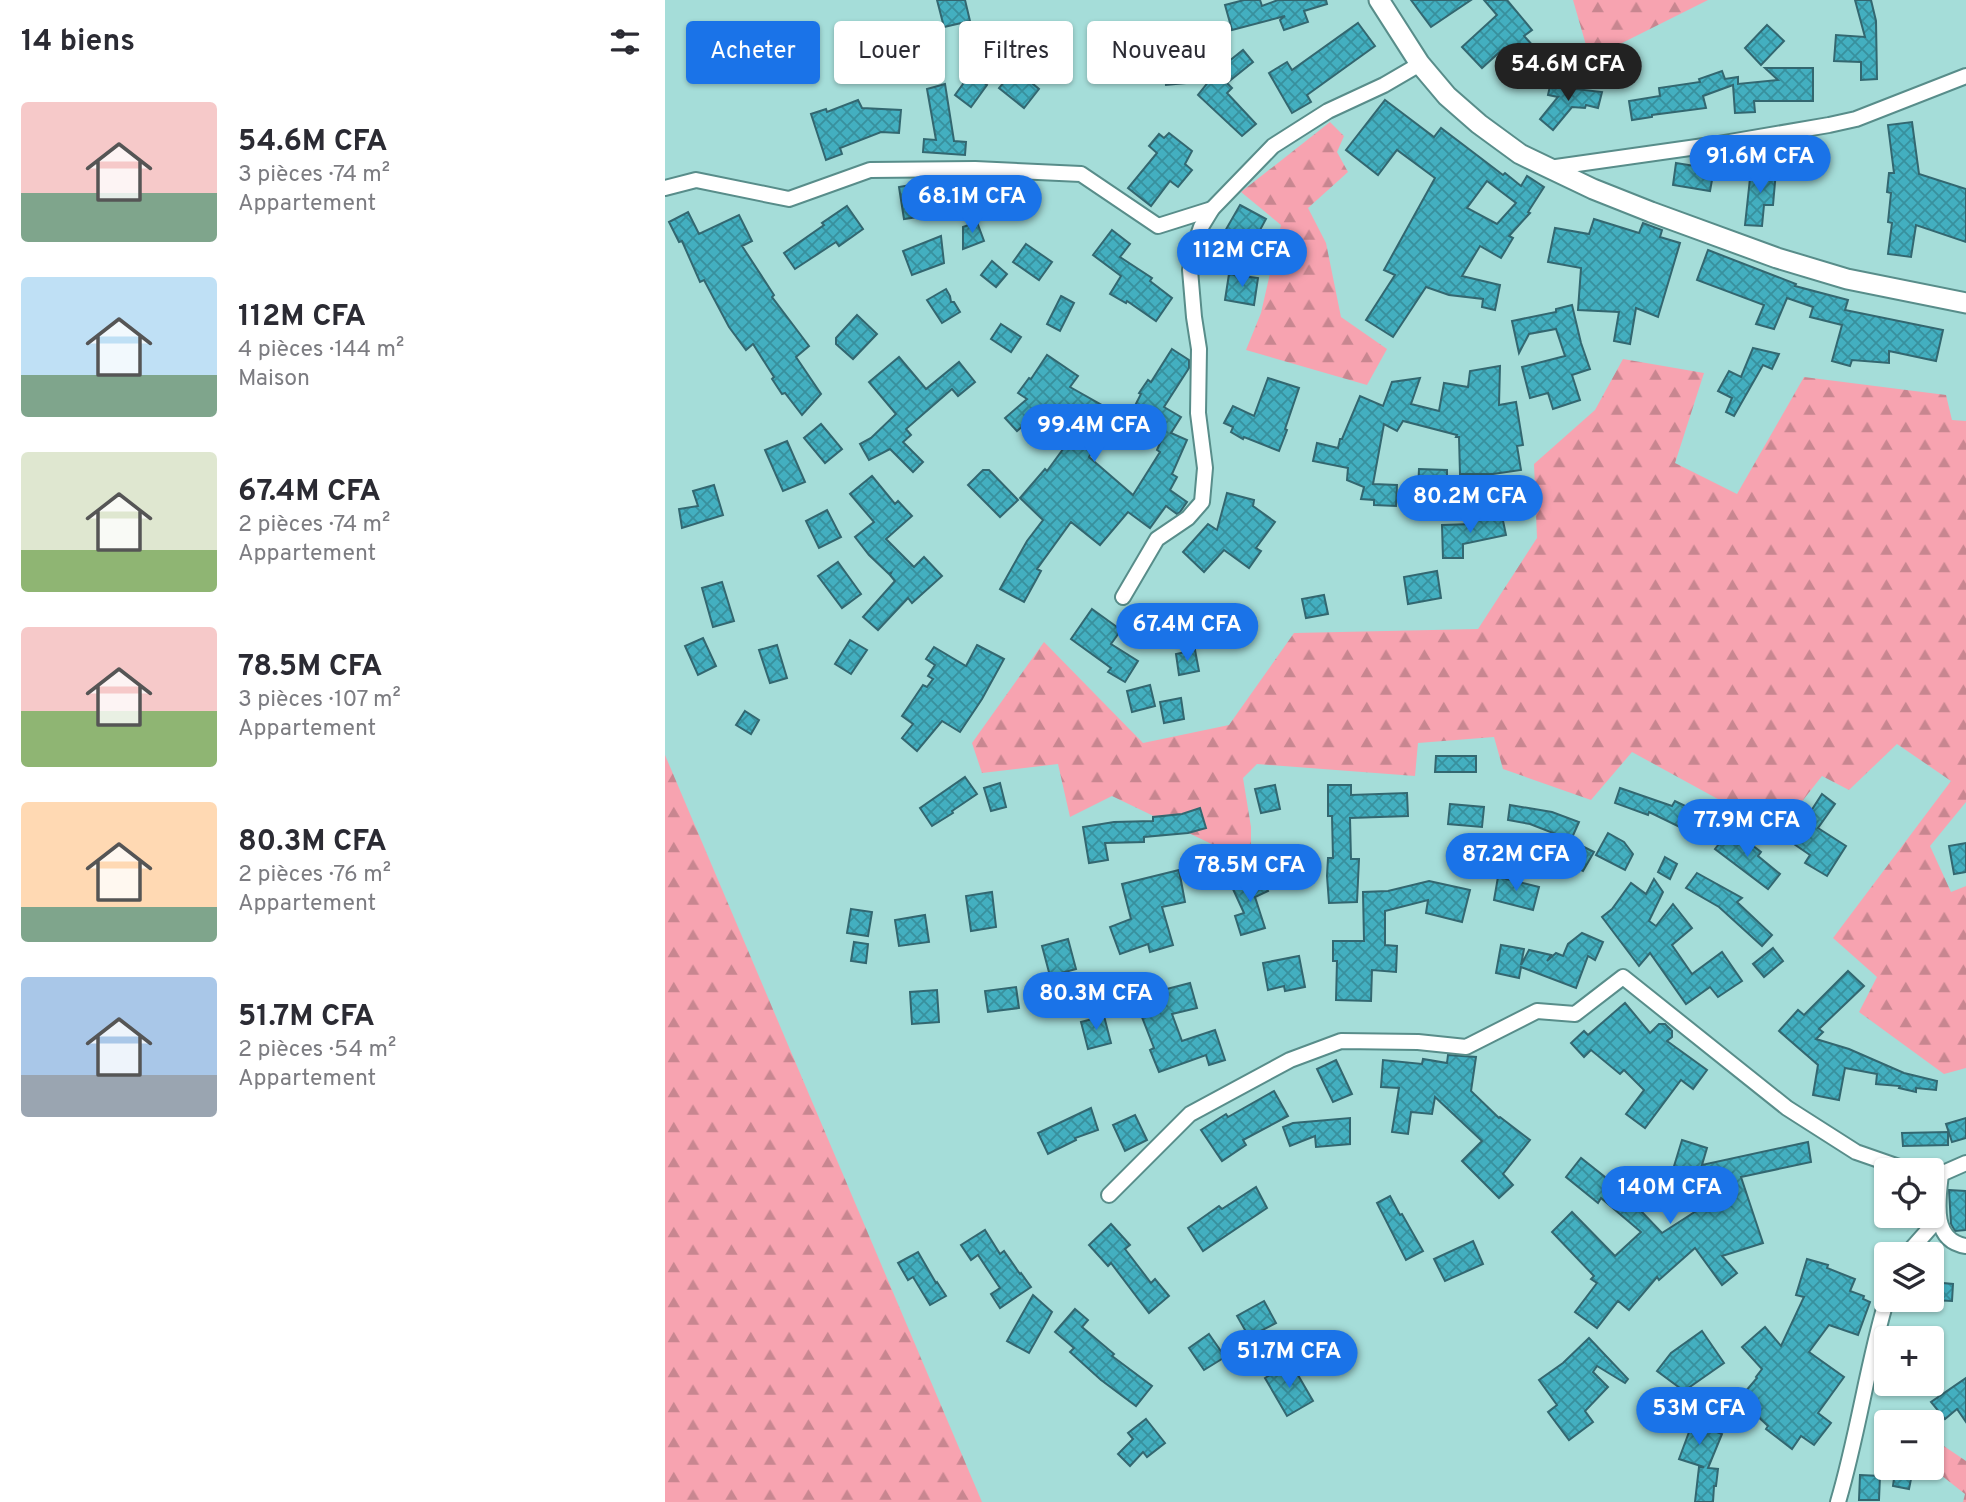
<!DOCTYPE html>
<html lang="fr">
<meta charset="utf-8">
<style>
:root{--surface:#fff;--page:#f7f7f7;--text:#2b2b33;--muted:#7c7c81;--accent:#1a73e8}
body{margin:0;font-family:Overpass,sans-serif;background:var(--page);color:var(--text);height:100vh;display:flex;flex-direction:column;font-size:26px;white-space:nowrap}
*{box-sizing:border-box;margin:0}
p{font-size:23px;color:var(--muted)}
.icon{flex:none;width:38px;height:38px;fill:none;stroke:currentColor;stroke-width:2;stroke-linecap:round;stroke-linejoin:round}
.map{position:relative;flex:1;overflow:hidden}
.drawer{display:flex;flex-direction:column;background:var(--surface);width:665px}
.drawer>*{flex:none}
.guide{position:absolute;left:21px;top:21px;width:665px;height:63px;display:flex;gap:14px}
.fabs{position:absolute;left:1209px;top:1158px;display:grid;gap:14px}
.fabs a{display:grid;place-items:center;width:70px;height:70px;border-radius:7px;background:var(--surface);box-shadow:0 2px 5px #0004;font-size:35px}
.price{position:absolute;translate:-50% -60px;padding:0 16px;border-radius:24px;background:var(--accent);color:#fff;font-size:23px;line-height:46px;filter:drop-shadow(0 2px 4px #0008)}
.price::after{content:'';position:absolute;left:50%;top:42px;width:21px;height:16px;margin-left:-10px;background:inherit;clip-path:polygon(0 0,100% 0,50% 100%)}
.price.active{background:#222;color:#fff}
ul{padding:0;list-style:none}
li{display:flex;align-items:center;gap:21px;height:175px;padding:0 21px}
li span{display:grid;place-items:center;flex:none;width:196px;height:140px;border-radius:7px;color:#555}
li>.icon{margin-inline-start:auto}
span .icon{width:84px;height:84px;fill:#fffc;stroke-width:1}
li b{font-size:30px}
h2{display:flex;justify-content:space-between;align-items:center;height:84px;padding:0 21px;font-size:30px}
.chip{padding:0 24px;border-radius:7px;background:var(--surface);box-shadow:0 2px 5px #0004;font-size:24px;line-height:63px}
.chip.active{background:var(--accent);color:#fff}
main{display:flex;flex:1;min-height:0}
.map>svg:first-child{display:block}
.forest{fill:url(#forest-firs)}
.building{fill:url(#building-cross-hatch);stroke:#336770;stroke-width:2;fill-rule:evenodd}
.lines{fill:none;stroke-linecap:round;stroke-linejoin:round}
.street-casing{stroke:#588d8a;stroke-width:18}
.secondary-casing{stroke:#588d8a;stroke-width:23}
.street{stroke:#fff;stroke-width:14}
.secondary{stroke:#fff;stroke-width:19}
</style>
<main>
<section class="drawer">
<h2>14 biens<svg class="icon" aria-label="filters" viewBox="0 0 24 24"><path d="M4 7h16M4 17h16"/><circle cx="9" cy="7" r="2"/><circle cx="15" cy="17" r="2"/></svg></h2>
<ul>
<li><span style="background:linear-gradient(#f6c9c9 65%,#7fa58c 0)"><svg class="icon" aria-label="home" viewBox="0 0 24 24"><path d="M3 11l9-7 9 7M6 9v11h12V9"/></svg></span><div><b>54.6M CFA</b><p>3 pièces · 74 m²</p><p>Appartement</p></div></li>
<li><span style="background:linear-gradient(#bfe0f5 70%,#7fa58c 0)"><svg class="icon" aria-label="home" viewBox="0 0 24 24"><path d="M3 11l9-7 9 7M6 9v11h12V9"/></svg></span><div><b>112M CFA</b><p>4 pièces · 144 m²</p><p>Maison</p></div></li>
<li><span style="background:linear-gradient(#dfe7d0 70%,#8fb573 0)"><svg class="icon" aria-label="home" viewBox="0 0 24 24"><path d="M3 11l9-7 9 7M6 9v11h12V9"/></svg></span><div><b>67.4M CFA</b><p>2 pièces · 74 m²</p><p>Appartement</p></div></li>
<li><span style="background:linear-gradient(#f6c9c9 60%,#8fb573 0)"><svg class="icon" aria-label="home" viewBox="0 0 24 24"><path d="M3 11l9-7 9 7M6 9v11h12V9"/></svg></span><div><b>78.5M CFA</b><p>3 pièces · 107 m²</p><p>Appartement</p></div></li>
<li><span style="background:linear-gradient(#ffd9b3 75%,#7fa58c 0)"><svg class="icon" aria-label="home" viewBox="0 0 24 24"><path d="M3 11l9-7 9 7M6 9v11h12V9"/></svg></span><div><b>80.3M CFA</b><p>2 pièces · 76 m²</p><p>Appartement</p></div></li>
<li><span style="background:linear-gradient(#a9c7e8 70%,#9aa5b1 0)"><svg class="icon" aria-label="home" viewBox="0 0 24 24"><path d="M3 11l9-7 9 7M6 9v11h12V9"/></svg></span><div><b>51.7M CFA</b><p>2 pièces · 54 m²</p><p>Appartement</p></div></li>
</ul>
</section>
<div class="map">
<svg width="1301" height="1502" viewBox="0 0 1301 1502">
<defs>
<pattern id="forest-firs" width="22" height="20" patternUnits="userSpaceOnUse" patternTransform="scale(1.75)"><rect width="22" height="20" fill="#f7a3b0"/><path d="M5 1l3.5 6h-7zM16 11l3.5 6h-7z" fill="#c88690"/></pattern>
<pattern id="building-cross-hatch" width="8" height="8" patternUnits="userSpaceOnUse" patternTransform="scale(1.75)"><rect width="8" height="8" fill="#43afc0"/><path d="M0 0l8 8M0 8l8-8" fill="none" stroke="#38909d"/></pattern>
</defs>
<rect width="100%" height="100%" fill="#a5ddd9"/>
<g class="forest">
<path d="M908,0H1043L925,59Z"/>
<path d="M665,122L679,136L672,152L683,172L643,208L661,243L676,317L722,349L702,385L581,350L596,313L616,225L576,192Z"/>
<path d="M958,359L1039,373L1010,463L1072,494L1139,377L1281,395L1287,420L1301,421V802L1265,846L1286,892L1301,886V1068L1279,1074L1194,1012L1212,977L1168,938L1286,781L1232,744L1184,790L1157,776L1113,832L967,752L926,800L838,769L829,737L753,743L750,776L592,764L578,778L586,827V849L559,850L447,796L405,817L393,764L317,773L307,743L379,642L478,743L564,725L629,633L813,629L872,538L869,464L930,410Z"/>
<path d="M0,755L317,1502H0Z"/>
<path d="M1267,1438L1301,1461V1502H1298L1300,1494L1267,1468Z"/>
</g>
<g class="building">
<path d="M272,0H300L305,21L279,27Z"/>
<path d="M579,0H595L597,6L613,0H661L662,4L639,11L643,22L619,30L615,20L620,16L567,30L560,5Z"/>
<path d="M746,0H806L766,27Z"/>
<path d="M819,0H842L867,30L859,36L881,60L864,75L839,48L817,68L797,47L832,15Z"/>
<path d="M1190,0H1206L1211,21L1212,79L1196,80V62L1169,61L1171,35L1200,37Z"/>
<path d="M693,23L710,46L642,95L646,102L627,113L604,73L622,62L627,70Z"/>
<path d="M1102,25L1119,41L1096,65L1080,48Z"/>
<path d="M459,44L467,69L444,77L435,52Z"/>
<path d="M578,50L588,62L562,83L567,88L562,93L591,124L577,136L533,95L544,81L538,82Z"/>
<path d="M529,52L531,82L501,85L499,55Z"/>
<path d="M1100,68H1148V101H1089L1090,112L1070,113L1068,85L1038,96L1041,108L987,115V117L967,120L964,101L995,96L994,88L1035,82L1034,79L1057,71L1060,79L1073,77V84L1113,80Z"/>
<path d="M350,69L374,89L359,108L334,88Z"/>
<path d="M306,73L322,85L306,107L290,95Z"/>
<path d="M280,84L289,141L301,142L300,155L258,152L259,139L271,140L262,89Z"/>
<path d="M885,86L937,92L933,108L921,105L920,108L907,107L888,130L875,119L893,97L883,95Z"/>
<path d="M193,100L197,108L236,110L234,133L216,132L175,148L177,154L161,160L146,114L161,109L162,112Z"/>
<path d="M720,100L769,137L776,128L838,175L840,173L856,186L862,176L879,187L863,212L865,213L844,236L848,238L836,258L815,246L797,276L835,285L830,310L817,307L818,299L784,295L761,287L728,337L701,320L730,275L719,270L770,178L732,150L713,175L681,150ZM822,181L851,203L832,224L802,208Z"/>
<path d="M1247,122L1254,174L1301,189V242L1251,225L1246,257L1223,254L1227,223L1223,222L1226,193L1222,192L1224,173H1229L1223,125Z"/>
<path d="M504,133L527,151L520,164L527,170L513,187L505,181L486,206L463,188L492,153L484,146L494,134L499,138Z"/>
<path d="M1011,163L1049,169L1045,191L1008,185Z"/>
<path d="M1086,169L1111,171L1108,205H1099L1097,226L1080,225Z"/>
<path d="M268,181L273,214L239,219L234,187Z"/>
<path d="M299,182L331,183L330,205L299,210Z"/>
<path d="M575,205L601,219L583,252L556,238Z"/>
<path d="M182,206L198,229L174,246L171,242L130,269L119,253L159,225L157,223Z"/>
<path d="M23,212L34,234L74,215L87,241L77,246L109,295L107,297L144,346L131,357L156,394L137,415L120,393L117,394L107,379L109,377L88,344L81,350L64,327L39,280L35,282L17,241L14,242L4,222Z"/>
<path d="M929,219L974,233L978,223L997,230L995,237L1015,243L993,317L971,308L965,344L949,341L954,312L913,310L916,268L883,262L890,228L924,234Z"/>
<path d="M312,222L319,241L298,249V227Z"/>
<path d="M447,230L465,244L455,257L487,278L485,281L507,298L491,321L462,301L461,303L445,294L456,276L428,255Z"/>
<path d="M276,236L279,263L247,275L238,251Z"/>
<path d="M361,244L387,262L374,280L348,262Z"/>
<path d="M1043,250L1131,284L1130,286L1183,300L1180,310L1278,330L1271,361L1224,351V363L1187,360L1185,366L1167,361L1177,325L1145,317L1148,307L1122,298L1109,329L1091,324L1099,305L1032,280Z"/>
<path d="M327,261L342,274L331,287L316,275Z"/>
<path d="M564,274L593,278L589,305L560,300Z"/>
<path d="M281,289L285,296L286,302H289L295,312L277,323L262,300Z"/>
<path d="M396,296L409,303L395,331L382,324Z"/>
<path d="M907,305L916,343L925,369L907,375L915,400L888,409L883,393L865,398L857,367L900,356L891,329L864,334L854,353L847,321L891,312V309Z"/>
<path d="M192,315L212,334L188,359L171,344V338Z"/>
<path d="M336,324L356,337L346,352L326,339Z"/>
<path d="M1088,348L1114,354L1107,369L1098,365L1069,416L1061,412L1067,398L1053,391L1064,371L1076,377Z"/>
<path d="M507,349L524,360V368L499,407L516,417L506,433L522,440L507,474L512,477L505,490L522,502L515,512L512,514L501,506L485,528L463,512L435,545L406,522L372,569L376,571L359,602L335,589L362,541L378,520L355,498L380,469L382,471L412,430L377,409L352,431L340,418L362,399L353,393L364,378L366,379L382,355L413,376L405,387L449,412L424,457L468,495L495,452L492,450L496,441L461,423L476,394L474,393L483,380L486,382Z"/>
<path d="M234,357L261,389L294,362L310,382L293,396L287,389L241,429L246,435L238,442L258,462L248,472L225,449L204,460L195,444L206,438L231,414L204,382Z"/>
<path d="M835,366L834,405L851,402L858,445L852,446L856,470L828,474H795L794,437H791L792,435L738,421L732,431L719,424L708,484L732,485L731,506L709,505V500L696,499L699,487L682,480L683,468L648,461L652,443L673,448L675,439H677L695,396L718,406L727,382L755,378L746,404L774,411L779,383L803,387L805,371Z"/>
<path d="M603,378L634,388L620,429L622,430L614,451L579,437L578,439L566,432L568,427L559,423L568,406L589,416Z"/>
<path d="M156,424L177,449L160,463L139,438Z"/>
<path d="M122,441L140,482L118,491L100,450Z"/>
<path d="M754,469L782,470V491L753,490Z"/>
<path d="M318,470H324L353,500L335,517L303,485Z"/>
<path d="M207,476L230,504L233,501L247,516L221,539L249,567L259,557L277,576L247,603L243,598L213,630L198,617L230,581L225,575L226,573L224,574L204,555L190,537L209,522L185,494Z"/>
<path d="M49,485L58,515L17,528L14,509L33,506L28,491Z"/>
<path d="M562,493L589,500L588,506L610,522L591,548L596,551L584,568L559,550L539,572L518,552L543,524L552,530Z"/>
<path d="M162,510L176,537L154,548L141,521Z"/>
<path d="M837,516L841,535L798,544V558H778L777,525L808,524L807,521Z"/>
<path d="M173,562L196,594L177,608L153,576Z"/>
<path d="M772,571L776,598L743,604L739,577Z"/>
<path d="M57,582L69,621L48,627L37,588Z"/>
<path d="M659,595L663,614L641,618L637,599Z"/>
<path d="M427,609L456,630L446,644L473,661L460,682L443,672L446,668L406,639Z"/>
<path d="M38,638L51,666L33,675L20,646Z"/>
<path d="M185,640L202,650L186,674L170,664Z"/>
<path d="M112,645L122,678L105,683L94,650Z"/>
<path d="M312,645L339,659L317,699L295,732L277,721L252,751L237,738L248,724L237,716L258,685L262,687L268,679L263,676L270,665L261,659L269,647L301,666Z"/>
<path d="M530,650L534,671L514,675L511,654Z"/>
<path d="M485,685L490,706L467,712L462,691Z"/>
<path d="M516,698L519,719L499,723L495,702Z"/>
<path d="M80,711L94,720L86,734L71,725Z"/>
<path d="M771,756H811V772H770Z"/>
<path d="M300,777L312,794L287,811L288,813L267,826L255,808Z"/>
<path d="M335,783L341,807L326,811L319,788Z"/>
<path d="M610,785L615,809L596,813L590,789Z"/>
<path d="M663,785H686V795L742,793L743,816L685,818L686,859H694L692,902L664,903L662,876L663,858H668L667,816H663Z"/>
<path d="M955,788L1007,806L1010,801L1037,814L1027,833L984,812L983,815L950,803Z"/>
<path d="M1157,794L1170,804L1153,828L1181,846L1162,876L1140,863L1145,855L1126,842Z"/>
<path d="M785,804L819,807L817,827L783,824Z"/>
<path d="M845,805L887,812L914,822L906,840L865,824L843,820Z"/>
<path d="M535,808L541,828L523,833L479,837V842L440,843L443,860L424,863L418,827L449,822L488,821V817L517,814Z"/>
<path d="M1066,829L1096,852L1093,856L1115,874L1103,889L1050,849Z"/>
<path d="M943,833L959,842L968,854L960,870L931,855Z"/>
<path d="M911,843L929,852L918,871L900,862Z"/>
<path d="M1301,843V872L1289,874L1284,846Z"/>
<path d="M1000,857L1012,864L1005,879L993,872Z"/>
<path d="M514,870L520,902L497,907L508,945L485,952L483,944L455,954L445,927L466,919L457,884Z"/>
<path d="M1032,873L1077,898L1072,902L1107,935L1097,946L1054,907L1021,888Z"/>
<path d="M595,874L603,891L590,897L600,928L576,935L570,916L579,913L567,887Z"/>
<path d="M833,877L874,887L868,910L829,900Z"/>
<path d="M989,879L998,892L984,921L991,926L1008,904L1027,928L1007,945L1027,974L1057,952L1077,981L1053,997L1045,987L1021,1004L985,953L974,966L937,917L947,909L966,883L981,894Z"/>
<path d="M764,881L805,890L797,922L761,913L763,900L720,911V945L732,946L731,972L707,970L706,1001L671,1000L672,961H668V941H699L698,892L723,891Z"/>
<path d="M327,892L331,927L306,931L301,896Z"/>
<path d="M186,909L207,912L203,936L182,933Z"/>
<path d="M260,915L264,942L234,946L230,920Z"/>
<path d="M917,933L938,942L930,960L923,956L911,988L856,967L854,978L831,973L836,945L859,949L856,965L864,950L886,955L882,961L891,953L898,956L903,944Z"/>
<path d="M403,939L411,969L385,976L377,946Z"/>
<path d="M189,942L203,944L201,963L186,961Z"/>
<path d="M1108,948L1118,961L1099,977L1088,964Z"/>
<path d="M634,956L640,987L620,991L619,986L603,990L598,963Z"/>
<path d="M1183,971L1199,986L1154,1029L1158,1032L1151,1039L1184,1049L1239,1073L1272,1081L1271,1090L1251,1088V1092L1234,1088L1235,1086L1211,1084L1212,1074L1180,1068L1174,1100L1148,1095L1153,1065L1114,1031L1133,1010L1139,1015Z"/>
<path d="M490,980L494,991L525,983L532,1008L507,1014L517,1041L550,1030L560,1060L544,1065L541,1055L494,1072L485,1050L489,1048L466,989Z"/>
<path d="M351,987L354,1008L323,1012L320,991Z"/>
<path d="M272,990L274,1022L247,1024L245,992Z"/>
<path d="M960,1003L985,1033L994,1024H1000L1007,1031V1037L1002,1041L1042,1070L1028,1089L1016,1080L980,1128L961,1114L979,1090L959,1070L955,1074L926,1050L919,1057L906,1043L919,1031L923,1035Z"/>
<path d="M439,1016L446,1043L423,1049L416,1022Z"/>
<path d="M783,1055L811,1057L806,1091L834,1118L835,1117L865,1140L838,1174L848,1185L834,1198L797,1161L817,1141L770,1097L767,1114L746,1112L743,1134L727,1132L734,1088L716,1087L718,1060L757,1064L758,1059L782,1063Z"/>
<path d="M671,1060L687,1094L668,1102L652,1069Z"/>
<path d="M609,1091L623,1116L578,1140L581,1145L557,1161L536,1130L561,1114L563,1117Z"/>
<path d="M426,1108L433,1130L410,1138L411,1140L383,1154L373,1133Z"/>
<path d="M470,1115L482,1140L460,1151L448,1125Z"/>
<path d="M685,1118V1144L651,1147L650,1136L625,1146L618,1127L628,1123Z"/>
<path d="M1301,1118V1138L1287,1142L1281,1124Z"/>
<path d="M1283,1132V1145L1238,1146L1237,1133Z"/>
<path d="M1017,1140L1042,1148L1037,1165L1143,1142L1146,1162L1076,1177L1098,1243L1057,1256L1072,1273L1057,1285L1030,1248L994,1280L992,1277L964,1310L953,1301L932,1328L910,1312L932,1283L926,1279L929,1276L887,1232L907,1212L950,1256L976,1232L936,1198L933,1203L901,1177L916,1158L964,1196L965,1194L979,1205L975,1210L997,1233L1042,1204L1028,1182L1006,1176Z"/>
<path d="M591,1187L602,1208L538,1251L523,1228L554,1206L557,1209Z"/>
<path d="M1284,1190L1301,1191V1230L1290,1231L1286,1224Z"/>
<path d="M725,1196L735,1215L737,1214L758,1251L741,1260L712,1203Z"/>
<path d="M446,1224L465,1245L460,1249L486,1283L490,1279L504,1296L484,1313L446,1263L443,1266L424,1245Z"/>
<path d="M320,1230L335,1254L339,1251L355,1274L356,1273L366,1287L335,1308L326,1294L335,1288L313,1255L306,1260L296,1245Z"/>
<path d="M808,1241L818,1264L780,1281L769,1259Z"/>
<path d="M253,1252L271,1283L272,1282L281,1296L265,1305L248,1277L243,1280L233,1263Z"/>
<path d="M1142,1259L1163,1265L1162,1268L1190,1279L1185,1291L1199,1296L1198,1299L1205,1302L1193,1335L1164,1325L1144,1352L1179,1377L1153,1413L1166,1423L1149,1445L1136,1436L1127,1449L1101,1429L1103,1426L1074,1399L1092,1378L1091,1377L1097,1369L1077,1347L1100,1327L1116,1346L1139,1297L1131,1295Z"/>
<path d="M1267,1282L1288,1284L1287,1301L1267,1300Z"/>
<path d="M368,1295L387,1312L364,1353L342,1341Z"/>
<path d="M599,1301L611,1323L584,1337L572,1316Z"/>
<path d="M410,1309L423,1320L417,1327L449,1354L447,1356L487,1386L471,1406L436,1380L405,1352L409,1348L390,1332Z"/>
<path d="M1037,1331L1059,1363L1019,1391L992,1371L1006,1353Z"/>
<path d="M544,1334L560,1357L539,1370L524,1348Z"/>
<path d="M924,1338L963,1379L960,1383L932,1366L928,1372L943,1387L920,1411L928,1422L904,1440L883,1412L892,1405L874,1380L898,1363Z"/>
<path d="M626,1363L648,1401L622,1416L600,1378Z"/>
<path d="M1301,1378V1422L1292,1409L1280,1419L1266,1402Z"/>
<path d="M1024,1390L1041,1401L1028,1423L1057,1434L1043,1468L1053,1469L1051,1486H1049L1048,1502H1030L1034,1467H1039L1014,1459L1027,1424L1009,1414Z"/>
<path d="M481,1419L500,1443L482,1457L478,1452L465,1466L453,1454L468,1439L463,1433Z"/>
<path d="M1230,1471L1247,1474L1244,1489L1228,1486Z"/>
<path d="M1195,1475L1215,1476L1214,1500H1194Z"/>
</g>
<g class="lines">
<defs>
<g id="street">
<path d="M884,168L1053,144L1164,125L1191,119L1301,76"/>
<path d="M0,188L31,180L124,199L205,170L310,169L416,174L493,226L547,209"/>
<path d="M458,597L492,539L523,518L537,502L540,468L533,413L534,349L529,317L525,270L529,247L536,227L547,209L608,146L663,111L719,85L755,64"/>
<path d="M1268,1173L1276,1174L1301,1163"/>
<path d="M1276,1174C1273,1200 1266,1241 1301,1246"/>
<path d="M444,1195L525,1114L625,1060L676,1041L753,1042L801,1047L872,1011L910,1014L958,977L1122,1108L1191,1152L1237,1168L1255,1171"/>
<path d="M1241,1255L1273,1219"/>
<path d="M1173,1502C1193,1435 1202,1365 1222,1298"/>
</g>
<path id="secondary" d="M714,0L755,64L782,96L814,124L855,154L928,189L986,212L1112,258L1182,279L1301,303"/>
</defs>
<use href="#street" class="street-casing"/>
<use href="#secondary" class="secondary-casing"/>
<use href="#street" class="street"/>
<use href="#secondary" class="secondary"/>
</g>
</svg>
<div class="fabs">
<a><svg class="icon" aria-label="locate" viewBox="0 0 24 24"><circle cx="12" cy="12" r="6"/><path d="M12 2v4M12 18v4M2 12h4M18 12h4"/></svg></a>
<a><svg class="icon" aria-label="layers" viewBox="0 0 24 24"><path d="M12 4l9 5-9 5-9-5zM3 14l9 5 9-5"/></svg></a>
<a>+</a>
<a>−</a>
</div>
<b class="price active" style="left:903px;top:103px">54.6M CFA</b>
<b class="price" style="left:1095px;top:195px">91.6M CFA</b>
<b class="price" style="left:307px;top:235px">68.1M CFA</b>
<b class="price" style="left:577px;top:289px">112M CFA</b>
<b class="price" style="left:429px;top:464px">99.4M CFA</b>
<b class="price" style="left:805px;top:535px">80.2M CFA</b>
<b class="price" style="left:522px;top:663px">67.4M CFA</b>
<b class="price" style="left:1082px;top:859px">77.9M CFA</b>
<b class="price" style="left:851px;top:893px">87.2M CFA</b>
<b class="price" style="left:585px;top:904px">78.5M CFA</b>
<b class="price" style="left:431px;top:1032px">80.3M CFA</b>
<b class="price" style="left:1005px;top:1226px">140M CFA</b>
<b class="price" style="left:624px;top:1390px">51.7M CFA</b>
<b class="price" style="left:1034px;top:1447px">53M CFA</b>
<div class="guide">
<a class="chip active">Acheter</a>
<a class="chip">Louer</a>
<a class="chip">Filtres</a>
<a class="chip">Nouveau</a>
</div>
</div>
</main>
